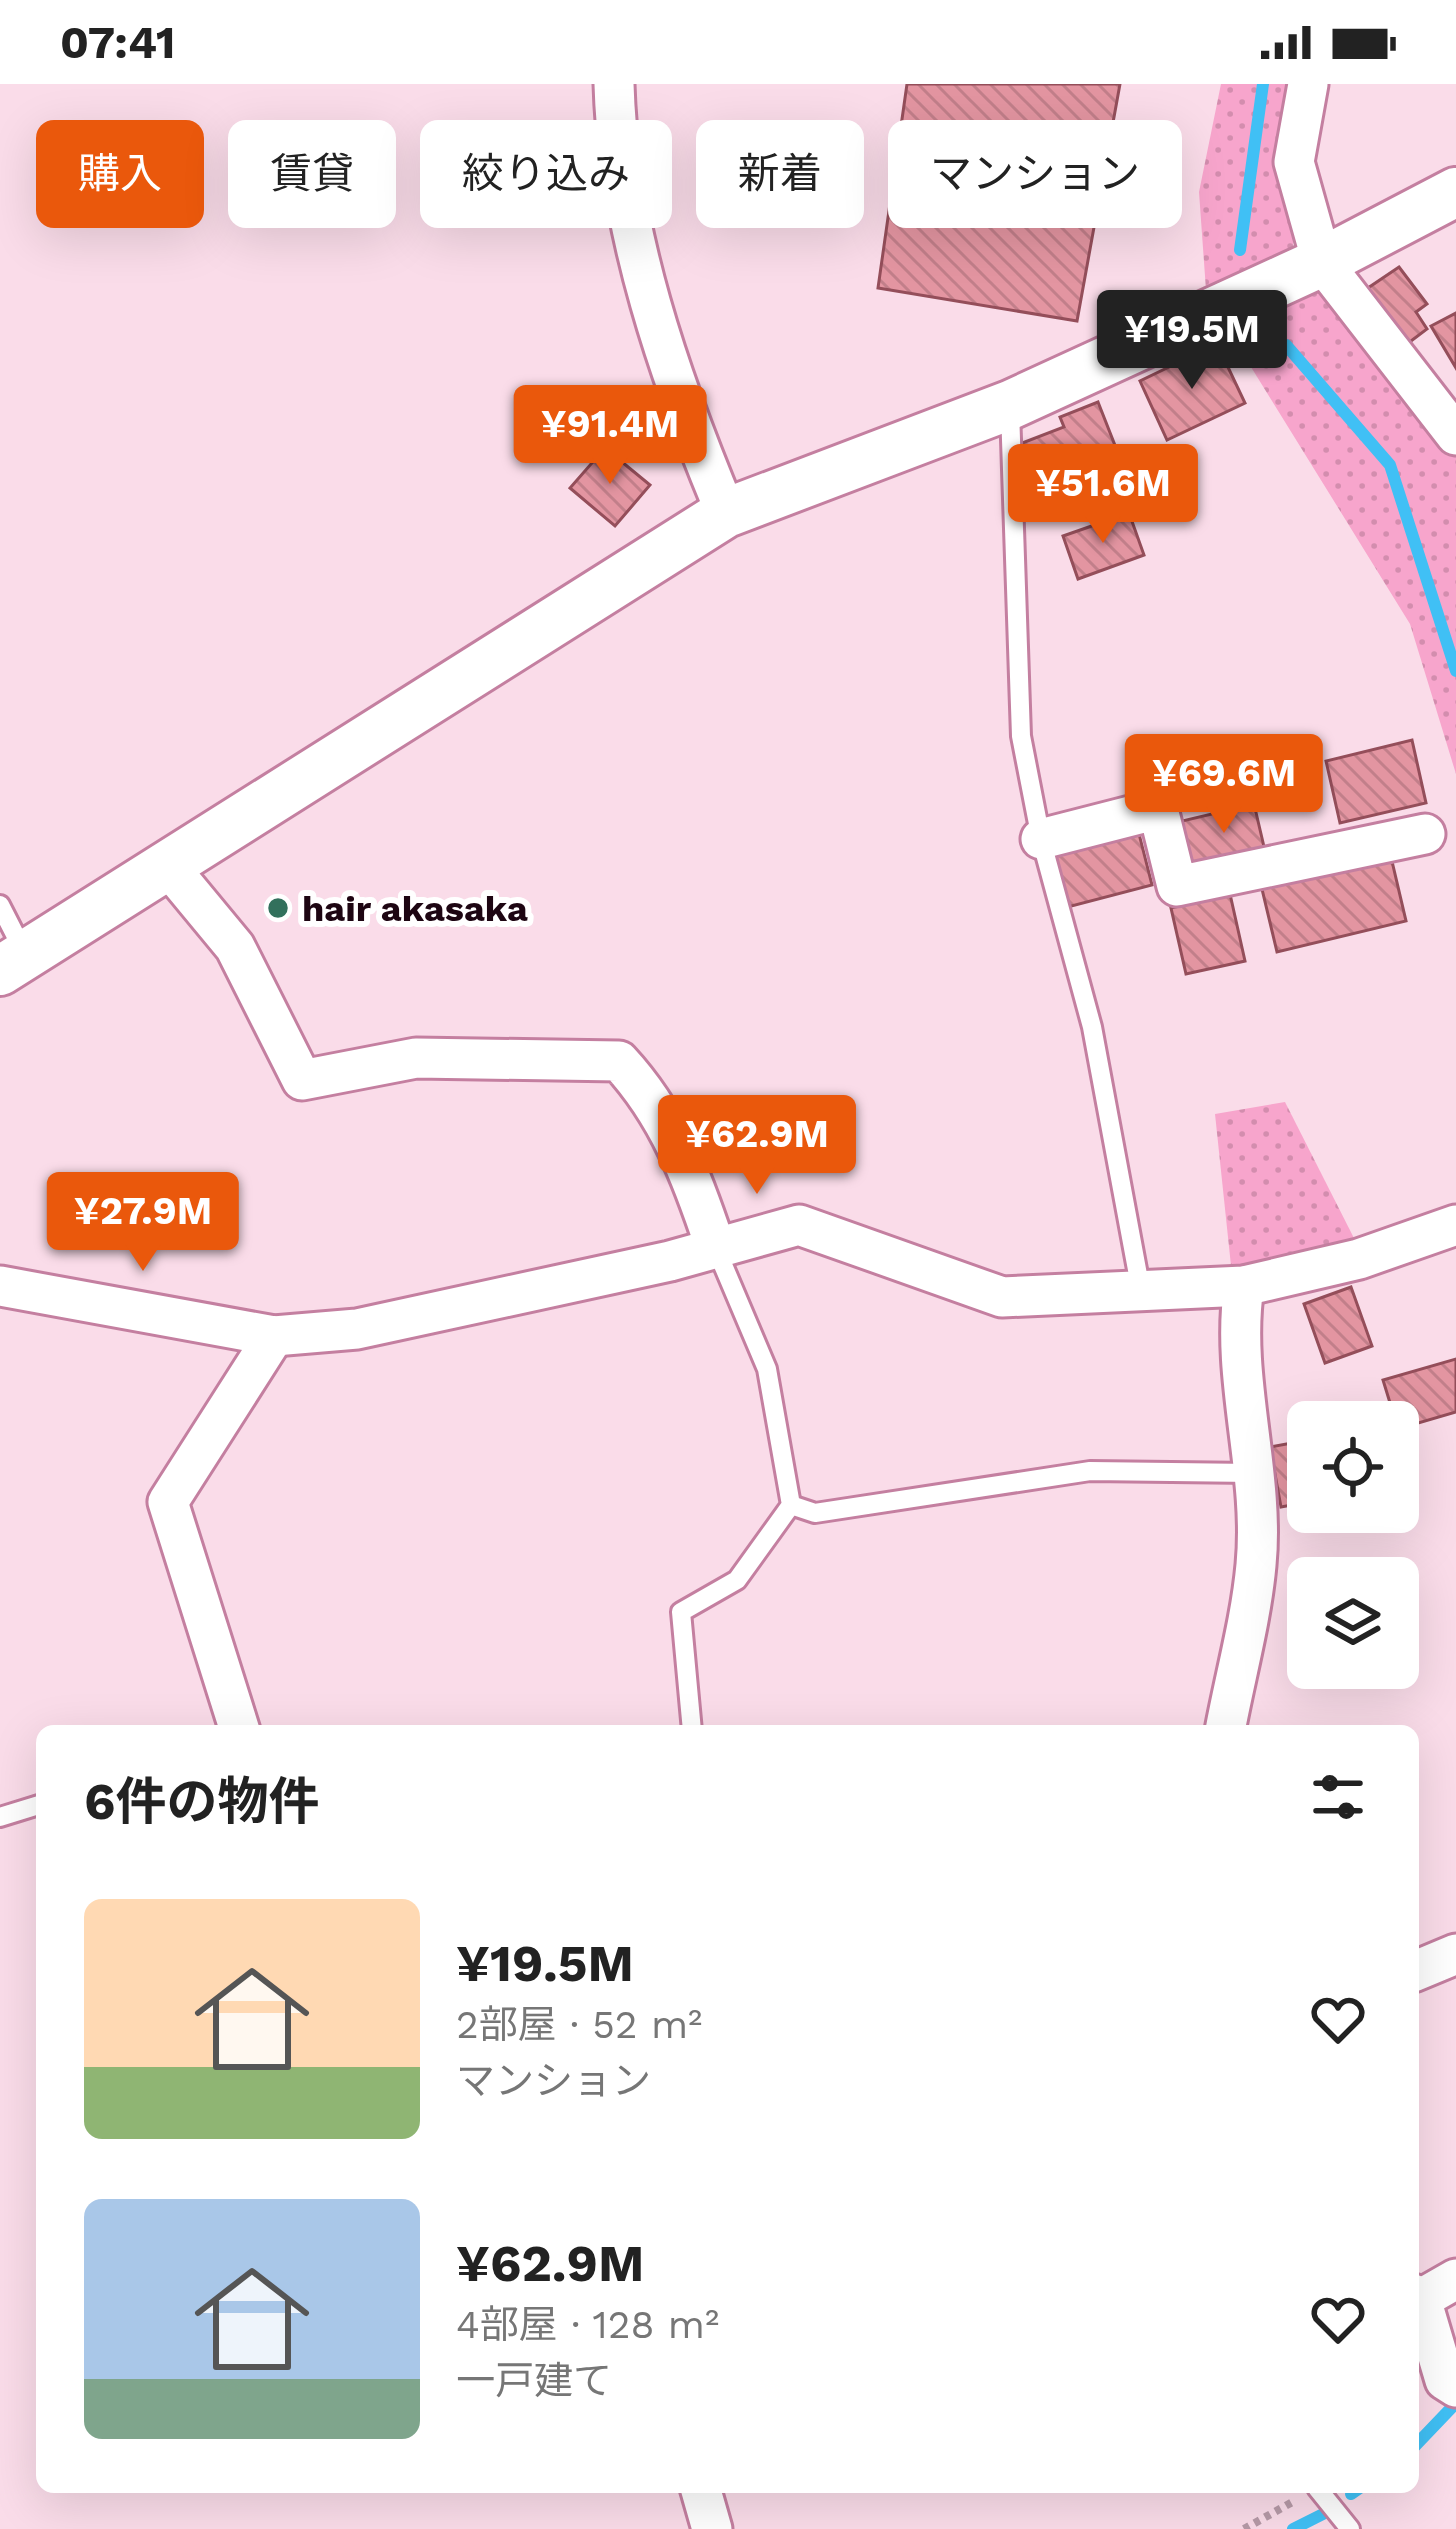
<!DOCTYPE html>
<html lang="ja">
<meta charset="utf-8">
<style>
:root{--surface:#fff;--page:#f2f2f2;--text:#222;--muted:#767676;--accent:#ea580c}
body{margin:0;font-family:"Work Sans","Noto Sans JP",sans-serif;background:var(--page);color:var(--text);height:100vh;display:flex;flex-direction:column;font-size:45px;white-space:nowrap}
*{box-sizing:border-box;margin:0}
p{font-size:39px;color:var(--muted)}
.icon{flex:none;width:66px;height:66px;fill:none;stroke:currentColor;stroke-width:2;stroke-linecap:round;stroke-linejoin:round}
.map{position:relative;flex:1;overflow:hidden}
.panel{position:absolute;left:36px;top:1641px;width:1383px;height:768px;display:flex;flex-direction:column;background:var(--surface);border-radius:18px;box-shadow:0 12px 48px #0002}
.panel>*{flex:none}
.top-card{position:absolute;left:36px;top:36px;width:1386px;height:108px;display:flex;gap:24px}
.fabs{position:absolute;left:1287px;top:1317px;display:grid;gap:24px}
.fabs a{display:grid;place-items:center;width:132px;height:132px;border-radius:18px;background:var(--surface);box-shadow:0 12px 48px #0002;font-size:60px}
.price{position:absolute;translate:-50% -102px;padding:0 27px;border-radius:12px;background:var(--accent);color:#fff;font-size:39px;line-height:78px;filter:drop-shadow(0 3px 6px #0008)}
.price::after{content:'';position:absolute;left:50%;top:72px;width:36px;height:27px;margin-left:-18px;background:inherit;clip-path:polygon(0 0,100% 0,50% 100%)}
.price.active{background:#222;color:#fff}
ul{padding:0;list-style:none}
li{display:flex;align-items:center;gap:36px;height:300px;padding:0 48px}
li span{display:grid;place-items:center;flex:none;width:336px;height:240px;border-radius:18px;color:#555}
li>.icon{margin-inline-start:auto}
span .icon{width:144px;height:144px;fill:#fffc;stroke-width:1}
li b{font-size:51px}
h2{display:flex;justify-content:space-between;align-items:center;height:144px;padding:0 48px;font-size:51px}
.tag{padding:0 42px;border-radius:18px;background:var(--surface);box-shadow:0 12px 48px #0002;font-size:42px;line-height:108px}
.tag.active{background:var(--accent);color:#fff}
.status{display:flex;justify-content:space-between;align-items:center;height:84px;padding:0 60px;background:var(--surface);direction:ltr}
.status svg{height:33px;fill:currentColor}
.map>svg:first-child{display:block}
.grass{fill:url(#grass-dots)}
.lines{fill:none;stroke-linecap:round;stroke-linejoin:round}
.stream{stroke:#40c0f5;stroke-width:12}
.building{fill:url(#building-back-hatch);stroke:#944e5a;stroke-width:3}
.service-casing{stroke:#c47fa0;stroke-width:24}
.minor-casing{stroke:#c47fa0;stroke-width:45}
.tertiary-casing{stroke:#c47fa0;stroke-width:54}
.path{stroke:#b69aa7;stroke-width:8;stroke-dasharray:6 6;stroke-linecap:butt}
.service{stroke:#fff;stroke-width:18}
.minor{stroke:#fff;stroke-width:39}
.tertiary{stroke:#fff;stroke-width:48}
.poi-dot{fill:#32705c;stroke:#fff;stroke-width:4.5}
.labels{text-anchor:middle;stroke-width:12;stroke-linejoin:round;paint-order:stroke}
.poi-label{font-size:36px;font-weight:bold;fill:#1d0512;stroke:#fff;text-anchor:start}
</style>
<div class="status"><b>07:41</b><svg viewBox="0 0 49 12"><path d="M0 12V9h3v3zM5 12V6h3v6zM10 12V3h3v9zM15 12V0h3v12zM26 1h20v11H26zM47 4h2v5h-2z"/></svg></div>
<div class="map">
<svg width="1456" height="2445" viewBox="0 0 1456 2445">
<defs>
<pattern id="grass-dots" width="8" height="8" patternUnits="userSpaceOnUse" patternTransform="scale(3)"><rect width="8" height="8" fill="#f7a5cc"/><path d="M2 2h.1M6 6h.1" fill="none" stroke="#d38dae" stroke-width="1.8" stroke-linecap="round"/></pattern>
<pattern id="building-back-hatch" width="6" height="6" patternUnits="userSpaceOnUse" patternTransform="scale(3)"><rect width="6" height="6" fill="#e395a1"/><path d="M-1 5l2 2M0 0l6 6M5-1l2 2" fill="none" stroke="#c27f8a"/></pattern>
</defs>
<rect width="100%" height="100%" fill="#fadce9"/>
<g class="grass">
<path d="M1221,0H1308L1294,78L1293,168L1206,206L1199,108Z"/>
<path d="M1336,198L1456,366V690L1410,540L1230,249Z"/>
<path d="M1285,1018L1360,1166L1232,1191L1215,1030Z"/>
</g>
<g class="lines">
<g class="stream">
<path d="M1240,166L1263,0"/>
<path d="M1286,261L1390,381L1456,587"/>
<path d="M1413,2364L1455,2320"/>
<path d="M1351,2410L1361,2403"/>
<path d="M1293,2445L1323,2430"/>
</g>
</g>
<g class="building">
<path d="M907,0H1120L1077,237L878,204Z"/>
<path d="M1399,183L1427,220L1416,228L1427,245L1403,263L1365,206Z"/>
<path d="M1456,229V284L1431,242Z"/>
<path d="M1217,260L1245,319L1167,356L1140,297Z"/>
<path d="M1098,318L1116,364L1088,375L1092,386L1034,407L1017,361L1064,343L1060,333Z"/>
<path d="M605,364L650,401L615,442L570,404Z"/>
<path d="M1129,429L1144,471L1078,495L1063,452Z"/>
<path d="M1412,656L1426,719L1340,739L1326,677Z"/>
<path d="M1254,720L1265,767L1193,783L1182,737Z"/>
<path d="M1138,746L1152,801L1064,824L1050,769Z"/>
<path d="M1391,773L1406,837L1277,868L1262,805Z"/>
<path d="M1230,810L1245,877L1186,890L1171,824Z"/>
<path d="M1351,1203L1372,1262L1325,1279L1304,1220Z"/>
<path d="M1456,1275V1328L1398,1345L1383,1296Z"/>
<path d="M1308,1356V1418L1281,1423L1270,1363Z"/>
</g>
<g class="lines">
<defs>
<g id="service">
<path d="M1010,326L1021,652L1041,755L1092,943L1141,1207"/>
<path d="M0,821L25,870"/>
<path d="M791,1421L815,1429L1090,1387L1253,1389"/>
<path d="M692,1647L681,1528L737,1496L791,1421L767,1285L715,1162"/>
<path d="M0,1733L42,1720"/>
<path d="M1317,2404L1350,2445"/>
</g>
<g id="minor">
<path d="M614,0C618,146 670,295 726,429"/>
<path d="M1308,0L1294,78L1322,178L1456,351"/>
<path d="M1041,755L1158,725L1177,802L1425,750"/>
<path d="M168,782L235,863L302,996L416,974L619,977C669,1031 692,1093 715,1162"/>
<path d="M0,1202L274,1252L357,1245L670,1177L799,1141L1002,1213L1244,1202L1359,1175L1456,1141"/>
<path d="M240,1647L168,1418L274,1252"/>
<path d="M1225,1647C1235,1593 1251,1536 1256,1481C1265,1388 1230,1293 1244,1202"/>
<path d="M1413,1888L1456,1870"/>
<path d="M1413,2210L1421,2215L1445,2296L1456,2303"/>
<path d="M1421,2215L1456,2195"/>
<path d="M700,2403L712,2445"/>
</g>
<path id="tertiary" d="M0,887L726,429L1010,321L1322,178L1456,108"/>
</defs>
<use href="#service" class="service-casing"/>
<use href="#minor" class="minor-casing"/>
<use href="#tertiary" class="tertiary-casing"/>
<path class="path" d="M1244,2445L1296,2416"/>
<use href="#service" class="service"/>
<use href="#minor" class="minor"/>
<use href="#tertiary" class="tertiary"/>
</g>
<circle class="poi-dot" cx="278" cy="824" r="12"/>
<g class="labels">
<g class="poi-label">
<text x="302" y="837">hair akasaka</text>
</g>
</g>
</svg>
<div class="fabs">
<a><svg class="icon" aria-label="locate" viewBox="0 0 24 24"><circle cx="12" cy="12" r="6"/><path d="M12 2v4M12 18v4M2 12h4M18 12h4"/></svg></a>
<a><svg class="icon" aria-label="layers" viewBox="0 0 24 24"><path d="M12 4l9 5-9 5-9-5zM3 14l9 5 9-5"/></svg></a>
</div>
<b class="price active" style="left:1192px;top:308px">¥19.5M</b>
<b class="price" style="left:610px;top:403px">¥91.4M</b>
<b class="price" style="left:1103px;top:462px">¥51.6M</b>
<b class="price" style="left:1224px;top:752px">¥69.6M</b>
<b class="price" style="left:757px;top:1113px">¥62.9M</b>
<b class="price" style="left:143px;top:1190px">¥27.9M</b>
<div class="top-card">
<a class="tag active">購入</a>
<a class="tag">賃貸</a>
<a class="tag">絞り込み</a>
<a class="tag">新着</a>
<a class="tag">マンション</a>
</div>
<section class="panel">
<h2>6件の物件<svg class="icon" aria-label="filters" viewBox="0 0 24 24"><path d="M4 7h16M4 17h16"/><circle cx="9" cy="7" r="2"/><circle cx="15" cy="17" r="2"/></svg></h2>
<ul>
<li><span style="background:linear-gradient(#ffd9b3 70%,#8fb573 0)"><svg class="icon" aria-label="home" viewBox="0 0 24 24"><path d="M3 11l9-7 9 7M6 9v11h12V9"/></svg></span><div><b>¥19.5M</b><p>2部屋 · 52 m²</p><p>マンション</p></div><svg class="icon" aria-label="heart" viewBox="0 0 24 24"><path d="M12 20l-8-8c-3-5 5-10 8-4 3-6 11-1 8 4z"/></svg></li>
<li><span style="background:linear-gradient(#a9c7e8 75%,#7fa58c 0)"><svg class="icon" aria-label="home" viewBox="0 0 24 24"><path d="M3 11l9-7 9 7M6 9v11h12V9"/></svg></span><div><b>¥62.9M</b><p>4部屋 · 128 m²</p><p>一戸建て</p></div><svg class="icon" aria-label="heart" viewBox="0 0 24 24"><path d="M12 20l-8-8c-3-5 5-10 8-4 3-6 11-1 8 4z"/></svg></li>
</ul>
</section>
</div>
